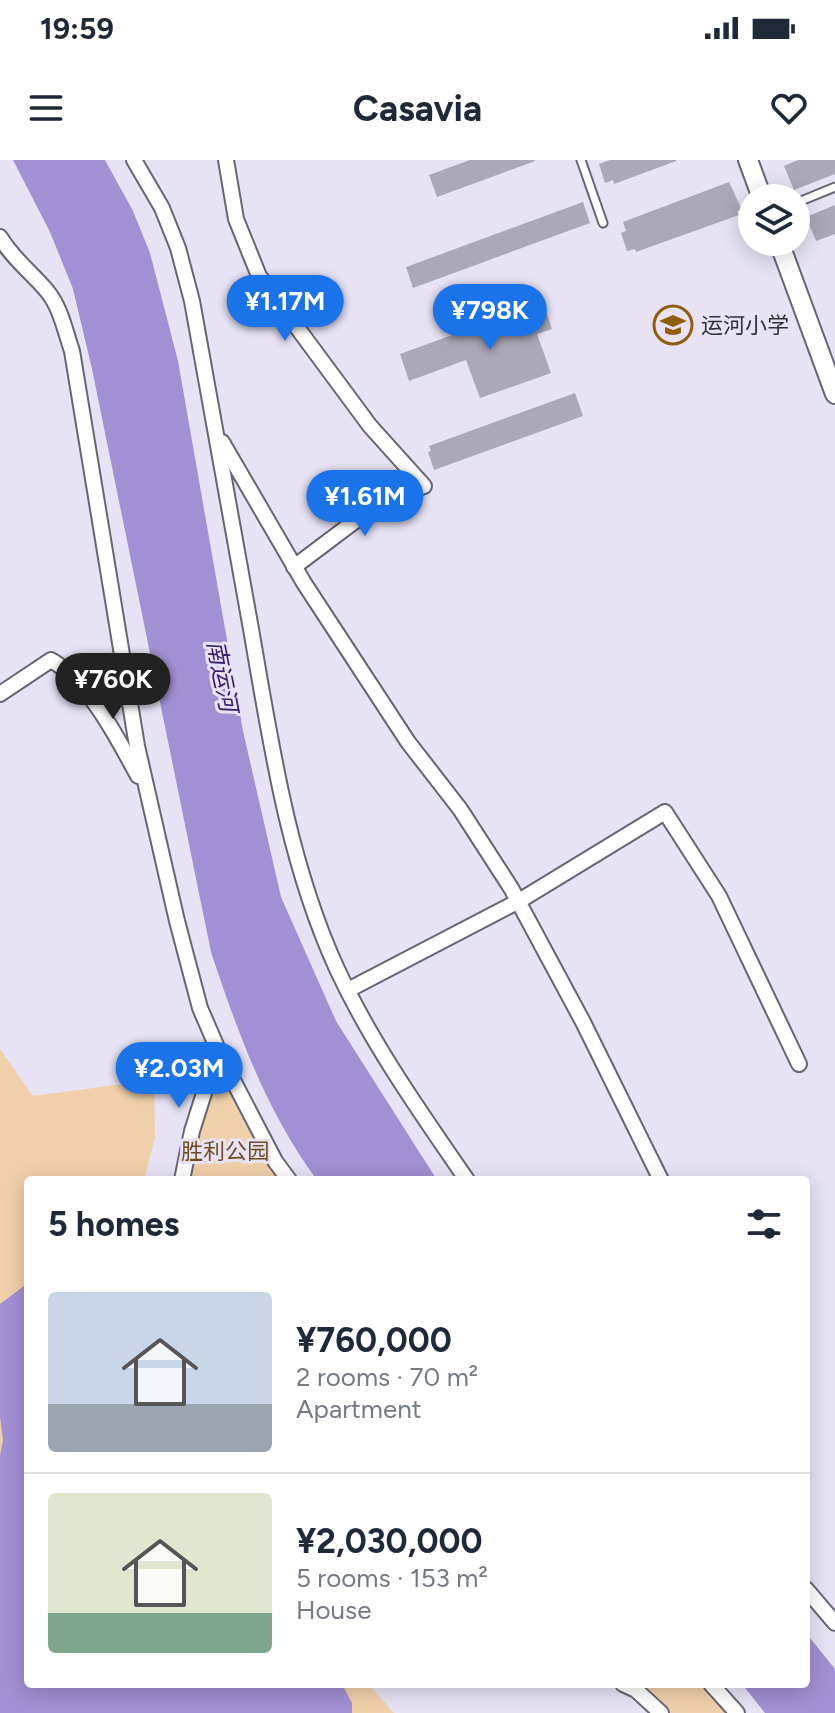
<!DOCTYPE html>
<meta charset="utf-8">
<style>
:root{--surface:#fff;--page:#f6f6f7;--text:#1f2937;--muted:#747a83;--line:#e0e1e3;--accent:#1a73e8}
body{margin:0;font-family:Figtree,"Noto Sans SC",sans-serif;background:var(--page);color:var(--text);height:100vh;display:flex;flex-direction:column;font-size:30px;white-space:nowrap}
*{box-sizing:border-box;margin:0}
p{font-size:26px;color:var(--muted)}
.icon{flex:none;width:44px;height:44px;fill:none;stroke:currentColor;stroke-width:2;stroke-linecap:round;stroke-linejoin:round}
.map{position:relative;flex:1;overflow:hidden}
.drawer{position:absolute;left:24px;top:1016px;width:786px;height:512px;display:flex;flex-direction:column;background:var(--surface);border-radius:8px;box-shadow:0 4px 20px #0003}
.drawer>*{flex:none}
.tools{position:absolute;left:738px;top:24px;display:grid;gap:16px}
.tools a{display:grid;place-items:center;width:72px;height:72px;border-radius:50%;background:var(--surface);box-shadow:0 4px 20px #0003;font-size:40px}
.price{position:absolute;translate:-50% -68px;padding:0 18px;border-radius:28px;background:var(--accent);color:#fff;font-size:26px;line-height:52px;filter:drop-shadow(0 2px 4px #0008)}
.price::after{content:'';position:absolute;left:50%;top:48px;width:24px;height:18px;margin-left:-12px;background:inherit;clip-path:polygon(0 0,100% 0,50% 100%)}
.price.selected{background:#222;color:#fff}
ul{padding:0;list-style:none}
li{display:flex;align-items:center;gap:24px;height:200px;padding:0 24px}
li+li{border-top:2px solid var(--line)}
li span{display:grid;place-items:center;flex:none;width:224px;height:160px;border-radius:8px;color:#555}
li>.icon{margin-inline-start:auto}
span .icon{width:96px;height:96px;fill:#fffc;stroke-width:1}
li b{font-size:34px}
h2{display:flex;justify-content:space-between;align-items:center;height:96px;padding:0 24px;font-size:34px}
.status{display:flex;justify-content:space-between;align-items:center;height:56px;padding:0 40px;background:var(--surface);direction:ltr}
.status svg{height:22px;fill:currentColor}
header{display:flex;justify-content:space-between;align-items:center;height:104px;padding:0 24px;background:var(--surface);font-size:36px;font-weight:700}
.map>svg:first-child{display:block}
.green{fill:#f0d0aa}
.water{fill:#a190d3}
.building{fill:#aba8b8}
.lines{fill:none;stroke-linecap:round;stroke-linejoin:round}
.lane-casing{stroke:#686573;stroke-width:11}
.street-casing{stroke:#686573;stroke-width:18}
.secondary-casing{stroke:#686573;stroke-width:22}
.lane{stroke:#fff;stroke-width:7}
.street{stroke:#fff;stroke-width:14}
.secondary{stroke:#fff;stroke-width:18}
.labels{text-anchor:middle;stroke-width:6;stroke-linejoin:round;paint-order:stroke}
.poi-label{font-size:22px;fill:#323037;stroke:#e7e3f5;text-anchor:start}
.park-label{font-size:22px;fill:#704d20;stroke:#e7e3f5}
.water-label{font-size:24px;font-style:italic;fill:#3e216f;stroke:#e7e3f5}
</style>
<div class="status"><b>19:59</b><svg viewBox="0 0 49 12"><path d="M0 12V9h3v3zM5 12V6h3v6zM10 12V3h3v9zM15 12V0h3v12zM26 1h20v11H26zM47 4h2v5h-2z"/></svg></div>
<header><svg class="icon" aria-label="menu" viewBox="0 0 24 24"><path d="M4 6h16M4 12h16M4 18h16"/></svg>Casavia<svg class="icon" aria-label="heart" viewBox="0 0 24 24"><path d="M12 20l-8-8c-3-5 5-10 8-4 3-6 11-1 8 4z"/></svg></header>
<div class="map">
<svg width="835" height="1553" viewBox="0 0 835 1553">
<rect width="100%" height="100%" fill="#e7e3f5"/>
<g class="green">
<path d="M0,889L33,936L154,920L155,978L144,1020H28V1524H368L394,1553H0Z"/>
<path d="M217,916H221L245,964L279,1020H191L196,984Z"/>
<path d="M638,1524H704L731,1553H671Z"/>
</g>
<g class="water">
<path d="M13,0H105L133,51L150,93L178,201L243,571L281,737L336,861L437,1020H317C266,951 238,873 211,792L92,209L73,129L50,72Z"/>
<path d="M28,1123V1524H342L352,1543V1553H0V1295L3,1280L0,1257V1144Z"/>
<path d="M806,1473L835,1509V1553H765L742,1524H806Z"/>
</g>
<g class="building">
<path d="M470,0H535V1L437,37L429,15Z"/>
<path d="M610,0H676V1L614,24L613,20L605,23L599,4Z"/>
<path d="M798,0H835V14L794,30L784,6Z"/>
<path d="M729,22L742,50L737,51L739,55L636,92L635,89L627,91L621,73L626,71L623,62Z"/>
<path d="M583,42L590,63L413,128L406,107Z"/>
<path d="M835,45V74L816,81L806,57Z"/>
<path d="M543,142L552,169L537,174L551,213L480,238L466,200L409,221L400,194Z"/>
<path d="M575,233L583,256L434,310L428,292L431,291L429,286Z"/>
</g>
<g class="lines">
<defs>
<g id="lane">
<path d="M581,0L603,63"/>
<path d="M796,43L835,27"/>
</g>
<g id="street">
<path d="M134,0L162,48L178,88L192,141C212,251 232,360 251,469C271,584 288,702 337,809C372,884 420,952 467,1020"/>
<path d="M226,0L236,59L259,116L370,266L424,326L379,343L294,407"/>
<path d="M0,77C13,99 31,112 47,131C61,148 65,171 72,191L137,586L177,761L200,848L222,899L275,1001L289,1020"/>
<path d="M222,282L304,423L408,582L460,649L511,728L583,862L661,1020"/>
<path d="M0,534L51,500C89,522 118,579 138,616"/>
<path d="M348,830L519,741L665,652L719,736L799,904"/>
<path d="M182,1020L192,971L218,889"/>
<path d="M806,1429L835,1463"/>
<path d="M623,1524L636,1530L661,1553"/>
<path d="M711,1524L737,1553"/>
</g>
<g id="secondary">
<path d="M748,0L762,38"/>
<path d="M779,82L835,234"/>
</g>
</defs>
<use href="#lane" class="lane-casing"/>
<use href="#street" class="street-casing"/>
<use href="#secondary" class="secondary-casing"/>
<use href="#lane" class="lane"/>
<use href="#street" class="street"/>
<use href="#secondary" class="secondary"/>
</g>
<defs>
<symbol id="school-ring" viewBox="-11 -11 22 22"><circle r="9.5" fill="#e7e3f5" stroke="#905e0d" stroke-width="1.5"/><path d="M0-5L7-2L0 1L-7-2ZM-4 1L0 2.5L4 1V4Q0 6-4 4Z" fill="#905e0d"/></symbol>
</defs>
<g fill-rule="evenodd">
<use href="#school-ring" x="651" y="143" width="44" height="44"/>
</g>
<g class="labels">
<g class="poi-label">
<text x="701" y="173">运河小学</text>
</g>
<g class="park-label">
<text x="225" y="999">胜利公园</text>
</g>
<g class="water-label">
<text transform="translate(222 516) rotate(79)" y="8">南运河</text>
</g>
</g>
</svg>
<div class="tools">
<a><svg class="icon" aria-label="layers" viewBox="0 0 24 24"><path d="M12 4l9 5-9 5-9-5zM3 14l9 5 9-5"/></svg></a>
</div>
<b class="price" style="left:285px;top:183px">¥1.17M</b>
<b class="price" style="left:490px;top:192px">¥798K</b>
<b class="price" style="left:365px;top:378px">¥1.61M</b>
<b class="price selected" style="left:113px;top:561px">¥760K</b>
<b class="price" style="left:179px;top:950px">¥2.03M</b>
<section class="drawer">
<h2>5 homes<svg class="icon" aria-label="filters" viewBox="0 0 24 24"><path d="M4 7h16M4 17h16"/><circle cx="9" cy="7" r="2"/><circle cx="15" cy="17" r="2"/></svg></h2>
<ul>
<li><span style="background:linear-gradient(#c9d6e8 70%,#9aa5b1 0)"><svg class="icon" aria-label="home" viewBox="0 0 24 24"><path d="M3 11l9-7 9 7M6 9v11h12V9"/></svg></span><div><b>¥760,000</b><p>2 rooms · 70 m²</p><p>Apartment</p></div></li>
<li><span style="background:linear-gradient(#dfe7d0 75%,#7fa58c 0)"><svg class="icon" aria-label="home" viewBox="0 0 24 24"><path d="M3 11l9-7 9 7M6 9v11h12V9"/></svg></span><div><b>¥2,030,000</b><p>5 rooms · 153 m²</p><p>House</p></div></li>
</ul>
</section>
</div>
